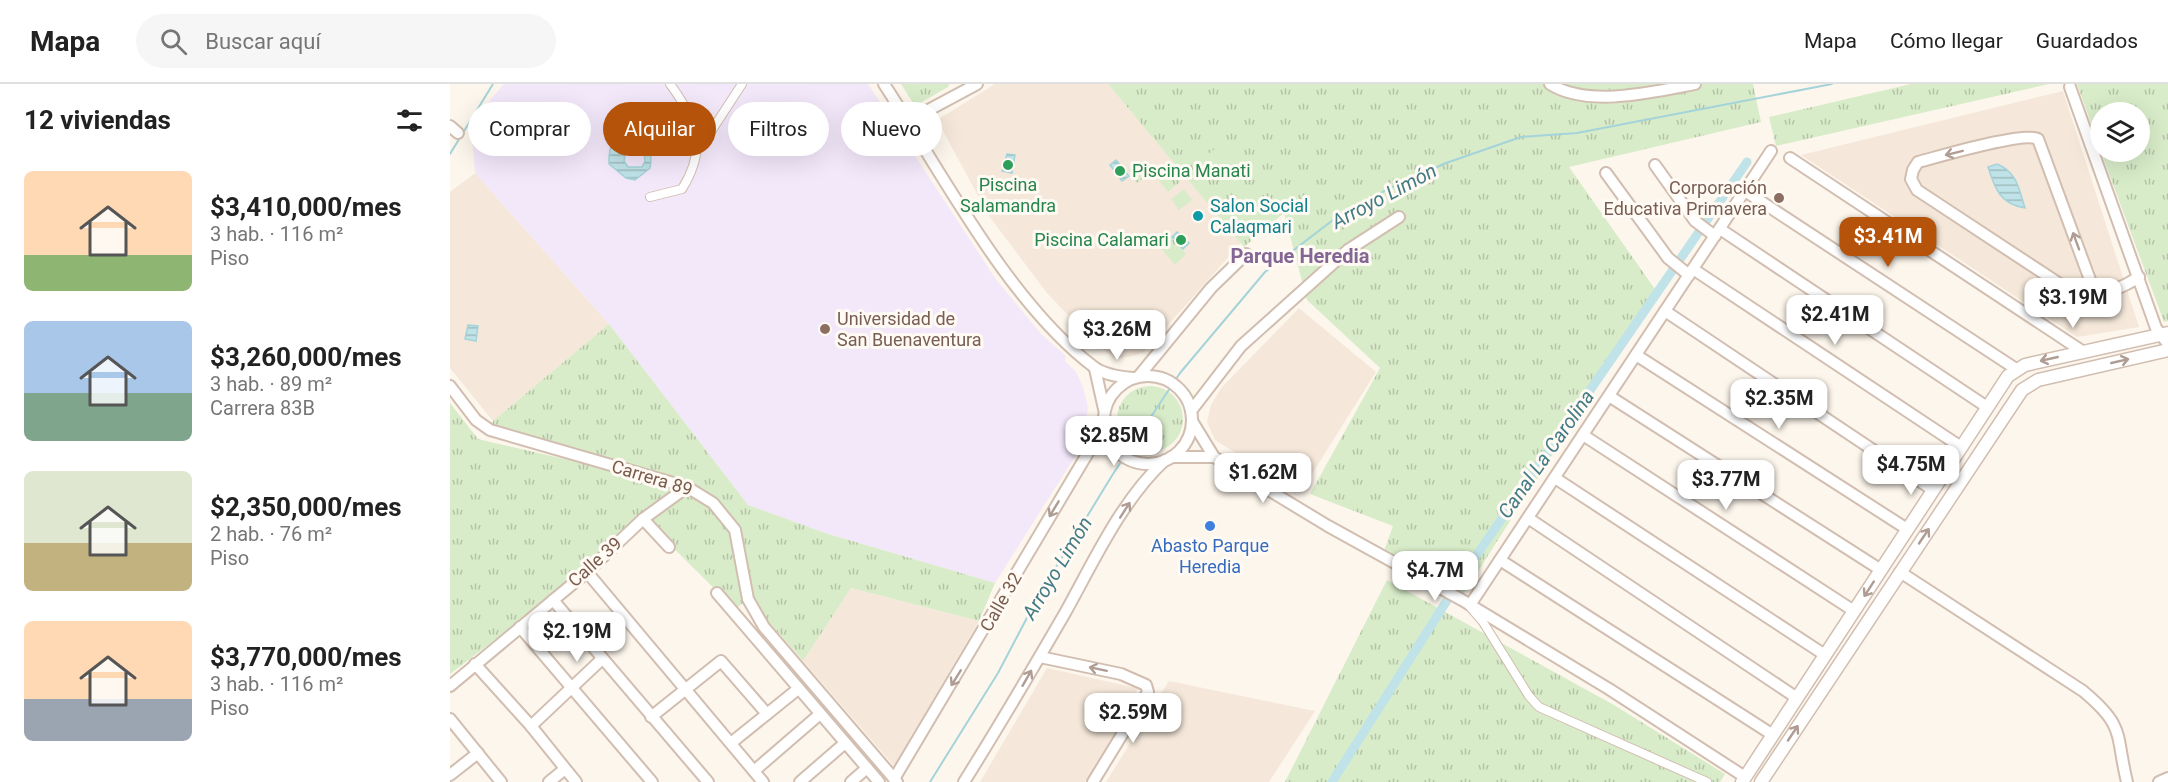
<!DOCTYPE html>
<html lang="es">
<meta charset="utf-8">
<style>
:root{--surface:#fff;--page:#f6f6f6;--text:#222;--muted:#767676;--line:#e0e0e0;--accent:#b45309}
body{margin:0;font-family:Roboto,sans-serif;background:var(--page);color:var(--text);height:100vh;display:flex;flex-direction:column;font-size:22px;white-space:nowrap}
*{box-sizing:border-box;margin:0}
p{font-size:20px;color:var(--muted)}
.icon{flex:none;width:33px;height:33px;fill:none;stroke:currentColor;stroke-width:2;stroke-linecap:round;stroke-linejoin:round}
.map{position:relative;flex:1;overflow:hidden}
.details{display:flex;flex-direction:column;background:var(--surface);width:450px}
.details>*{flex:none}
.guide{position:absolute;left:18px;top:18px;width:570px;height:54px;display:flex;gap:12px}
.fabs{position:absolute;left:1640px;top:18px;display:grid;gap:12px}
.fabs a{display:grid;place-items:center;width:60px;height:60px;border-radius:50%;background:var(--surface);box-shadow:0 6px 24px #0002;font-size:30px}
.price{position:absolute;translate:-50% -51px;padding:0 14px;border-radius:12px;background:#fff;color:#222;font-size:20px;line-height:39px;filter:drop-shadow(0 2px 3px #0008)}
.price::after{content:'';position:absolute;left:50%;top:36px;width:18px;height:14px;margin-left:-9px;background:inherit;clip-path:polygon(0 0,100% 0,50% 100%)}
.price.selected{background:var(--accent);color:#fff}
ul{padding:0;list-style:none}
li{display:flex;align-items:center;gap:18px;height:150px;padding:0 24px}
li span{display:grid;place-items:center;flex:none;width:168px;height:120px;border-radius:9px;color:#555}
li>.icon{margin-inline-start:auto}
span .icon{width:72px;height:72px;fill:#fffc;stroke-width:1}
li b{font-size:26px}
h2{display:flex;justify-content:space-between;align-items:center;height:72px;padding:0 24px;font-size:26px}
.tag{padding:0 21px;border-radius:27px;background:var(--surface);box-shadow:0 6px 24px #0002;font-size:21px;line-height:54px}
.tag.selected{background:var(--accent);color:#fff}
header{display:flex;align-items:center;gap:36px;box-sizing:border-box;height:84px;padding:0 30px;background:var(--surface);border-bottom:2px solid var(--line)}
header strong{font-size:28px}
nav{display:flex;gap:33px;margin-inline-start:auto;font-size:21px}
.search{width:420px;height:54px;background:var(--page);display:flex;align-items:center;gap:15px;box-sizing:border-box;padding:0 21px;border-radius:33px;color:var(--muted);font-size:22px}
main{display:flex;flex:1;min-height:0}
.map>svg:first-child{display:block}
.residential{fill:#f5e8da}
.education{fill:#f3e8fa}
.grass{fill:url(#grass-tufts)}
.pitch{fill:#d8ecc9}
.water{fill:url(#water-rules);stroke:#a5d3da;stroke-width:1.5;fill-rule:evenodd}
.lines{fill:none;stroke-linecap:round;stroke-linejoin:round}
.stream{stroke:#a5d3da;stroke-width:2}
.canal{stroke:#bfe3e8;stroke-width:9}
.pedestrian-casing{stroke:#d1beb0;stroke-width:10}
.minor-casing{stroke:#d1beb0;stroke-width:14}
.tertiary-casing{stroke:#d1beb0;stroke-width:15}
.pedestrian{stroke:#fff;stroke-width:8}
.minor{stroke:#fff;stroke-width:10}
.tertiary{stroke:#fff;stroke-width:12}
.oneway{stroke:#af9d94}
.leisure-dot{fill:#2e9e5b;stroke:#fffaf3;stroke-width:2}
.education-dot{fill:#8d6e63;stroke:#fffaf3;stroke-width:2}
.culture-dot{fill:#0f9aa8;stroke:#fffaf3;stroke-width:2}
.shop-dot{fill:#3f7fe0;stroke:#fffaf3;stroke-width:2}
.labels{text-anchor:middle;stroke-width:6;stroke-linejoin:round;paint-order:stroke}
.leisure-label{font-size:18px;fill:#27864d;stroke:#fffaf3;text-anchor:start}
.education-label{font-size:18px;fill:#785e54;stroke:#fffaf3;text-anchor:end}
.culture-label{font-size:18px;fill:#0d838f;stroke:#fffaf3;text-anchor:start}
.street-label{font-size:18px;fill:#7a5c4d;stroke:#fffaf3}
.shop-label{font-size:18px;fill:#366cbe;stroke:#fffaf3}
.water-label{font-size:20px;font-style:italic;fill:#437c86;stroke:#fffaf3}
.neighbourhood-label{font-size:20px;font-weight:bold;fill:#846695;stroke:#fffaf3}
</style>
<header>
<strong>Mapa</strong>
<div class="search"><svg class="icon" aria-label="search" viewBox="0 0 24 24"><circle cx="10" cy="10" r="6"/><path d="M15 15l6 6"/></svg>Buscar aquí</div>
<nav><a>Mapa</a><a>Cómo llegar</a><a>Guardados</a></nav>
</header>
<main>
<section class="details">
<h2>12 viviendas<svg class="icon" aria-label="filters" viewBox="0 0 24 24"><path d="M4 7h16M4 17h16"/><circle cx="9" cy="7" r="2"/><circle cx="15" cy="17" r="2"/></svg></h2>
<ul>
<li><span style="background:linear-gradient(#ffd9b3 70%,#8fb573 0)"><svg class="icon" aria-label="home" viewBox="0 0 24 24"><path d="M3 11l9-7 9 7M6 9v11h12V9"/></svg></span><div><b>$3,410,000/mes</b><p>3 hab. · 116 m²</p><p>Piso</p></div></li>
<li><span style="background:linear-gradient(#a9c7e8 60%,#7fa58c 0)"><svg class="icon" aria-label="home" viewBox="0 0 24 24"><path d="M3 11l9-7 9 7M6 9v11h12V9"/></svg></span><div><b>$3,260,000/mes</b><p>3 hab. · 89 m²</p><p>Carrera 83B</p></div></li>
<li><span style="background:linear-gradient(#dfe7d0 60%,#c2b280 0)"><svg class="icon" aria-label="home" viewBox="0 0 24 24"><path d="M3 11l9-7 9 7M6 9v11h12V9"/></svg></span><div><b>$2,350,000/mes</b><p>2 hab. · 76 m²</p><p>Piso</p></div></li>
<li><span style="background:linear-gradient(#ffd9b3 65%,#9aa5b1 0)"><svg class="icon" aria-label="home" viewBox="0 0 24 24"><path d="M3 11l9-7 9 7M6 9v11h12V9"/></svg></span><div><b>$3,770,000/mes</b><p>3 hab. · 116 m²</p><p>Piso</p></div></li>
</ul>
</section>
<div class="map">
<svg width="1718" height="698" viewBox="0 0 1718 698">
<defs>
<pattern id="grass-tufts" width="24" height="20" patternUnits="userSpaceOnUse" patternTransform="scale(1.5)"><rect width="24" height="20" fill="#d8ecc9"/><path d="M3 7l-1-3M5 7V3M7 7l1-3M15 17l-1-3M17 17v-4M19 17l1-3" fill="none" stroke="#b4c2a5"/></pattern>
<pattern id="water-rules" width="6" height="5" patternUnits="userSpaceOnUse" patternTransform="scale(1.5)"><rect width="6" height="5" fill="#bfe3e8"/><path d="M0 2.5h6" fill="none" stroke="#a0bbbe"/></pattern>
</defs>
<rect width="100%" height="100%" fill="#fdf6ec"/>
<g class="residential">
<path d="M545,0H658L791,159L694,268L679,273L666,274L646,261L597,209L539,132L487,36Z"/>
<path d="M1613,7L1689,243L1627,253L1351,71Z"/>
<path d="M25,89L159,240L43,337L0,284V108Z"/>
<path d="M849,224L926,288L850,409L765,356L757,338L761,321L772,303Z"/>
<path d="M401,504L529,537L444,682L353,577Z"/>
<path d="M597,584L687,604L685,619L635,698H530Z"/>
<path d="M719,597L865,627L819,698H656Z"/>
</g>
<path class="education" d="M54,0H418L545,194L591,250L616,272L615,277L626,288L633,303L638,323L631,363L545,499L375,449L298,421L159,240L25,89L22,54L32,25Z"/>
<g class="grass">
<path d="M451,0H499L498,3L465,22Z"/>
<path d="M658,0H1303L1311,38L1119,83L1207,208L1012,512L934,467L943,442L860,410L930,284L857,216L834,129L794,163Z"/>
<path d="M1461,0H1599L1326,62L1319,33Z"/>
<path d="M1627,0H1718V237L1714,238L1651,68H1689V28H1650V64Z"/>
<path d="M691,76L700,89L687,99L678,86Z"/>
<path d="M716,81L730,98L718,108L705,91Z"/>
<path d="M734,105L742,116L729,126L721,115Z"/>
<path d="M720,152L736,170L725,181L709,162Z"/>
<path d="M159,240L298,421L375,449L545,499L529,537L401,504L353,577L299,515L285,525L198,439L0,590V319L28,355L210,397L40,346L43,337Z"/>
<circle cx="700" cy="335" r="33"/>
<path d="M937,496L1164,621L1275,690L1270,698H835Z"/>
</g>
<path class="pitch" d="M773,59L797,90L778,105L754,73Z"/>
<g class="water">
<path d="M180,34C190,51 205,61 200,84L185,96L176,94L159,80C158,62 166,45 180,34ZM182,66L194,70L195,77L192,83H178L174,77L175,71Z"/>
<path d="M557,70L565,71L562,89L552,87Z"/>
<path d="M666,76L679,92L672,97L660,81Z"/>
<path d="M1547,80C1567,88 1569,105 1575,124C1550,120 1545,105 1538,83Z"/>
<path d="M727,148L739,159L733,165L722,153Z"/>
<path d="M18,241L28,242L26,257L15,255Z"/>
</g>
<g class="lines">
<g class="stream">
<path d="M0,70L43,0"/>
<path d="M480,698L548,589L589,511L663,390L730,289L815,188L883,136L936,106L996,79L1071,53L1127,49L1382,0"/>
</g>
<path class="canal" d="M882,698L1015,488L1297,78"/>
<defs>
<g id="pedestrian">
<path d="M248,53L262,46L292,0"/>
<path d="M200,113L232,105C258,63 247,37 220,0"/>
<path d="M1020,523L1033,538L1079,612L1089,623L1257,698"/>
</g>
<g id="minor">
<path d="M434,0C492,89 559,219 644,283C654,291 670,293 683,294"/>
<path d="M1100,0C1137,24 1204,8 1245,0"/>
<path d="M1620,3L1706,244L1718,260"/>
<path d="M458,37L527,0"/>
<path d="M0,42L8,49"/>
<path d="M1340,74L1632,267"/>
<path d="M1205,81L1245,137L1265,152"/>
<path d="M1156,89L1218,174L1239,191"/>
<path d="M1295,107L1566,285"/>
<path d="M1270,145L1537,323"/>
<path d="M1243,185L1511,363"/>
<path d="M1646,212L1588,55C1574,47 1488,73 1468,78L1463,86L1461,95L1467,106L1631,214C1651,211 1671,205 1689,193"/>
<path d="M1215,227L1483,406"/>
<path d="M1186,271L1457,445"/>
<path d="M645,285L654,325"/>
<path d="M689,292L761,204L796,170"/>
<circle cx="698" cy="336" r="44"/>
<path d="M0,302L26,336L40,346L237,403L263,419L285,446L298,515L314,543L447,698"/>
<path d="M1159,312L1431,486"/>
<path d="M741,327L791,262L898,166L949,133"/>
<path d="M742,337L764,373L878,442L1012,516L1159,605L1295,693"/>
<path d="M1133,351L1404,527"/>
<path d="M721,373H764"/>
<path d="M1105,394L1375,571"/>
<path d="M1078,434L1347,614"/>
<path d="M193,435L219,463"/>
<path d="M1050,476L1323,651"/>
<path d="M137,488L313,698"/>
<path d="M1450,488L1633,607C1676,643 1665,649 1677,698"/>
<path d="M267,509L429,698"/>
<path d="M103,516L258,698"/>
<path d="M1020,521L1321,67"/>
<path d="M70,543L202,698"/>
<path d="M590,573L671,590L696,601L698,608L643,698"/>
<path d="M25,580L81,642L126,698"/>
<path d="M0,602L137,488L193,435L237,403"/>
<path d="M201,633L271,577L317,630"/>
<path d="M0,635L51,698"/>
<path d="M81,642L152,575"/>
<path d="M281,659L348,605"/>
<path d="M304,687L370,630"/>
<path d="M0,691L28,669"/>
<path d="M444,695L645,357L654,338"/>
<path d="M99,698L115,685"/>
<path d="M350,698L395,659"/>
<path d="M401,698L417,684"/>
<path d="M514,698C549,642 582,586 615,529C644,477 671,417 715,376"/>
<path d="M1709,698L1718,694"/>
</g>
<g id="tertiary">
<path d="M1292,698L1558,292L1575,281L1718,249"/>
<path d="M1311,698L1572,306L1588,296L1718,266"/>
</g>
</defs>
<use href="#pedestrian" class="pedestrian-casing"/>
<use href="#minor" class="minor-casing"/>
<use href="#tertiary" class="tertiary-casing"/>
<use href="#pedestrian" class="pedestrian"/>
<use href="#minor" class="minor"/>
<use href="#tertiary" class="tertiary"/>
</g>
<defs><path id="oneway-shaft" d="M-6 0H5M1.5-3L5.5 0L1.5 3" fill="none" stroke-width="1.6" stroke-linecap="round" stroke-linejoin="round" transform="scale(1.5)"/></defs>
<g class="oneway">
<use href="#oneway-shaft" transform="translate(1504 69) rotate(166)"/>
<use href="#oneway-shaft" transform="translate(1626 157) rotate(-110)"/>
<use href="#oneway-shaft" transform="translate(1599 275) rotate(167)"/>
<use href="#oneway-shaft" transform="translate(1670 277) rotate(-13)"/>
<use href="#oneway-shaft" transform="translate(604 425) rotate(121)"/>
<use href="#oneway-shaft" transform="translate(675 426) rotate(-57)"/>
<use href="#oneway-shaft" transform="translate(1474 452) rotate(-56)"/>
<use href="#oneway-shaft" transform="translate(1419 505) rotate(123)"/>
<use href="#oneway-shaft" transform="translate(648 585) rotate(-168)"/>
<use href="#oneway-shaft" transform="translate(506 594) rotate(122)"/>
<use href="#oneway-shaft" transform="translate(577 594) rotate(-60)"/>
<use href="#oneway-shaft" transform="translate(1343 649) rotate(-56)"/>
</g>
<g class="leisure-dot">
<circle cx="558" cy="81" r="6"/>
<circle cx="670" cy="87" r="6"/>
<circle cx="731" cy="156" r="6"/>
</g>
<g class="education-dot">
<circle cx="1329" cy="114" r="6"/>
<circle cx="375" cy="245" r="6"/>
</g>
<circle class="culture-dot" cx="748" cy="132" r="6"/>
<circle class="shop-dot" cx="760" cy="442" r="6"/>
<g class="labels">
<g class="leisure-label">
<text x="682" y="93">Piscina Manati</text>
<text x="558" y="107" text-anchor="middle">Piscina<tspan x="558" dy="21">Salamandra</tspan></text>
<text x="719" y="162" text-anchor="end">Piscina Calamari</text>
</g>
<g class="education-label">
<text x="1317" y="110">Corporación<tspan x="1317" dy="21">Educativa Primavera</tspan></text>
<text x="387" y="241" text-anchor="start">Universidad de<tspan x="387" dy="21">San Buenaventura</tspan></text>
</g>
<g class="culture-label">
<text x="760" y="128">Salon Social<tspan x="760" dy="21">Calaqmari</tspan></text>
</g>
<g class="street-label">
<text transform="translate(202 394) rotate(17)" y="6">Carrera 89</text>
<text transform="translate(145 478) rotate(-42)" y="6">Calle 39</text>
<text transform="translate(551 518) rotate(-60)" y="6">Calle 32</text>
</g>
<g class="shop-label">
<text x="760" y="468">Abasto Parque<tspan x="760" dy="21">Heredia</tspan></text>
</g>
<g class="water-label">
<text transform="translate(934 112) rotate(-28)" y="7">Arroyo Limón</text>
<text transform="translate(1096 370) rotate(-55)" y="7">Canal La Carolina</text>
<text transform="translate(607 484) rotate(-59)" y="7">Arroyo Limón</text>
</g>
<g class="neighbourhood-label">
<text x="850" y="179">Parque Heredia</text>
</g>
</g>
</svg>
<div class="fabs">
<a><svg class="icon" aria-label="layers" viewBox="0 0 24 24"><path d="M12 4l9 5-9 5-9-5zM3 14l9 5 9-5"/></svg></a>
</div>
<b class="price selected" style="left:1438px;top:184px">$3.41M</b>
<b class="price" style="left:1623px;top:245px">$3.19M</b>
<b class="price" style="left:1385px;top:262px">$2.41M</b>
<b class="price" style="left:667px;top:277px">$3.26M</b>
<b class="price" style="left:1329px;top:346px">$2.35M</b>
<b class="price" style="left:664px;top:383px">$2.85M</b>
<b class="price" style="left:1461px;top:412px">$4.75M</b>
<b class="price" style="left:813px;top:420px">$1.62M</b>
<b class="price" style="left:1276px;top:427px">$3.77M</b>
<b class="price" style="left:985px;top:518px">$4.7M</b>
<b class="price" style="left:127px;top:579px">$2.19M</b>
<b class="price" style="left:683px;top:660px">$2.59M</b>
<div class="guide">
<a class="tag">Comprar</a>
<a class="tag selected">Alquilar</a>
<a class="tag">Filtros</a>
<a class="tag">Nuevo</a>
</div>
</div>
</main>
